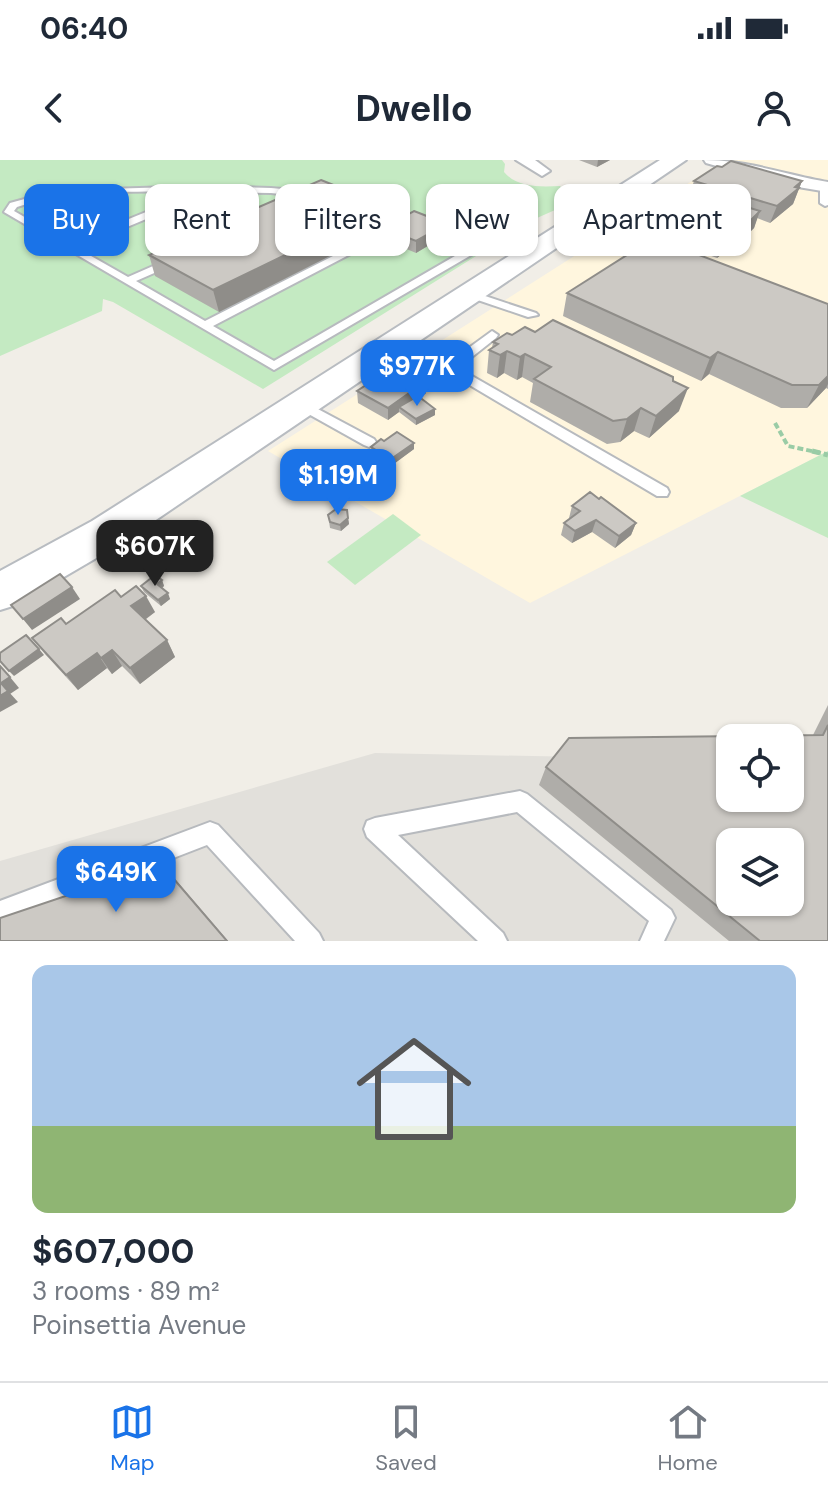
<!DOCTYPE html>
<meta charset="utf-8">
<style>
:root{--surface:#fff;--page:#f2f2f3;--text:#1f2937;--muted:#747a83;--line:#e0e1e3;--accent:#1a73e8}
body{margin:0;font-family:"DM Sans",sans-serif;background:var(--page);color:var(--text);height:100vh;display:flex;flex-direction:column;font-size:30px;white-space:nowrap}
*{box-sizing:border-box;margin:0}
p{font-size:26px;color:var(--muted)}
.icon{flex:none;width:44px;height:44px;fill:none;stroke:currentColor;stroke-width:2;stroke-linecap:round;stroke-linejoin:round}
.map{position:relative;height:781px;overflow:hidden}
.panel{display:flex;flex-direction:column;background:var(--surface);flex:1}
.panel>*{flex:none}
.top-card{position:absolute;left:24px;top:24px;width:780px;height:72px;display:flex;gap:16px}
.fabs{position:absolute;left:716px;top:564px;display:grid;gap:16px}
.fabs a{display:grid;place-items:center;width:88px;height:88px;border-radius:16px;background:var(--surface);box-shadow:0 2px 6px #0004;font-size:40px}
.price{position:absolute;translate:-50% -68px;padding:0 18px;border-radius:16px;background:var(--accent);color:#fff;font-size:26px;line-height:52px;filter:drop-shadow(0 2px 4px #0008)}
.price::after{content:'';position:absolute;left:50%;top:48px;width:24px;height:18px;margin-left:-12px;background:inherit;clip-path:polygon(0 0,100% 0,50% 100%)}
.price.current{background:#222;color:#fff}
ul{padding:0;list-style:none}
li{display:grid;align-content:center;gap:16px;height:424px;padding:0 32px}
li+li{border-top:2px solid var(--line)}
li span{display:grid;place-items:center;height:248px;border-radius:16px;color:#555}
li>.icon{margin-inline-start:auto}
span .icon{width:144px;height:144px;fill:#fffc;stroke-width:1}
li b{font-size:34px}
.pill{padding:0 28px;border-radius:16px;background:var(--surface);box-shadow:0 2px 6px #0004;font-size:28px;line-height:72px}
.pill.current{background:var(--accent);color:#fff}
.status{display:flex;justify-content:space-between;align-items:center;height:56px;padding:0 40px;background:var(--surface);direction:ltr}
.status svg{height:22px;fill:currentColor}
header{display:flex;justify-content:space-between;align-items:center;height:104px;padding:0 32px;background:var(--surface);font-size:36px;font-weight:700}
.menu{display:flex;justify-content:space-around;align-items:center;height:112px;border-top:2px solid var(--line);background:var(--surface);font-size:22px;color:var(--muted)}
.menu a{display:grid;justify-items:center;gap:4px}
.menu .current{color:var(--accent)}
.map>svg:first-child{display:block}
.commercial{fill:#fff6de}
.industrial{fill:#e2e0db;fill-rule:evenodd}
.green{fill:#c4eac2}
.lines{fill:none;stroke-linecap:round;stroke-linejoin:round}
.lane-casing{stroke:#b7babe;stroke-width:4}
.street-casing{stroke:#b7babe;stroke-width:4}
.secondary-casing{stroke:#b8bcc1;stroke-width:4}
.path-far1{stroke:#9acca6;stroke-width:4;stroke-dasharray:6 3;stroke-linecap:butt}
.path{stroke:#9acca6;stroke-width:5;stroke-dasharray:8 4;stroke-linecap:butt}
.lane{fill:#fff;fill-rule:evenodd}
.street{fill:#fff;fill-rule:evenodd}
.secondary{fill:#fff;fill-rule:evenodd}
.wall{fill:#afada9}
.shaded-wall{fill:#8f8d89}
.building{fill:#ccc9c4;stroke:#8f8d89;stroke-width:2;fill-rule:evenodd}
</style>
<div class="status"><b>06:40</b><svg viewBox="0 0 49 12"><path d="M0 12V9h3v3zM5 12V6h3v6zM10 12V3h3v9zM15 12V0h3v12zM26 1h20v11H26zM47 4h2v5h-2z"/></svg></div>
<header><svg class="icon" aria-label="back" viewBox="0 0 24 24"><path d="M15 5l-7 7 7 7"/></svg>Dwello<svg class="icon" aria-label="person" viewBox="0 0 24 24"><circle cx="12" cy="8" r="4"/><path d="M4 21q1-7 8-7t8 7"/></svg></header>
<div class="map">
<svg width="828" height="781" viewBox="0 0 828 781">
<rect width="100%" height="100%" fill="#f1eee7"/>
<path class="commercial" d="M725,0H828V291L530,443L268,291Z"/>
<path class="industrial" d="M375,593L730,600V638H790L828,781H0V701ZM730,682H790V742H730Z"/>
<g class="green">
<path d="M0,0H502L505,4L504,12C517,28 541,27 560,26L567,34L555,50L537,58L263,229L113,142L103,139L102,151L0,196Z"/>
<path d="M828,291V378L740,336Z"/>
<path d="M393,354L421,375L355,425L327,402Z"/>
</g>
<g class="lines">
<defs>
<g id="lane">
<path d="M824,24L828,26V45L825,46L820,43V27Z"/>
<path d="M204,26L271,28L316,32L321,35L316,38L271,33L200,32L201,36L77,88L128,117L169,99H177V103L136,121L205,161L400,62L408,64L213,166L274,201L486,78L363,47V43L495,74H522L551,85L546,88L521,80H497L274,210L4,52L10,43L43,34L74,30ZM195,32L70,83L14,51L17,47C67,30 143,31 195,32Z"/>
<path d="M470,131L536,153L538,155L528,157L466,136V132Z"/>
<path d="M492,171L498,175L496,178L458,208L667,328L669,332L667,336H657L446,211L384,186L386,183H394L448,203Z"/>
<path d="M301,240L374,279L376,282L369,287L364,285L296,247V241Z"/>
<path d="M520,631L527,634L671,750L675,758L664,781H640L649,761L517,652L398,675L503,773L507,781H478L367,677L364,669L367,661L375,658Z"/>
<path d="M210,662L218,665L319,773L323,781H295L207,685L0,765V741Z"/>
</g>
<g id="street">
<path d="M516,0H535L550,11L542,16Z"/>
<path d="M704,0C746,0 787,15 828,22V32L780,24L706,3Z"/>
</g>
<path id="secondary" d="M660,0H686L122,383L16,445L0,450V411L92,361Z"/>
</defs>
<use href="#lane" class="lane-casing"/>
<use href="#street" class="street-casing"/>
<use href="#secondary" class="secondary-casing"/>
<path class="path-far1" d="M775,263L788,286L821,293"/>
<path class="path" d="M812,291L828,295"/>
<use href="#lane" class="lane"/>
<use href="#street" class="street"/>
<use href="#secondary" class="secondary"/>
</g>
<g class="wall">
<path d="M579,0H610L597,7Z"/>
<path d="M694,21H802L793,44L770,63L757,58L754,68L732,90L728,89L717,98L663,79L665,82L828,144V229L826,228L807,248H781L709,214L701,221L563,156L567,133L643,85L646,75H652L641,71L645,55L691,30Z"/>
<path d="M386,46L387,66L447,64L446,75L416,93L383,79V69L219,152L155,116L149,95Z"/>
<path d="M493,182L679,251L649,278L634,271L620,282L607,284L530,242L533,223L522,217L517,220L504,213L497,218L487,213L489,190L492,188Z"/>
<path d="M357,231L426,233L420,238L435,249V255L416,265L399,252L388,260L358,243Z"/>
<path d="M371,287L414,289L391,306L371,293Z"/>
<path d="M572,346L636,363L631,375L615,388L592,372L572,383L561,375L564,363L570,359L569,358Z"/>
<path d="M328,355L348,358L349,364L341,371L330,368Z"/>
<path d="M162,420L164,426L162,428L170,439L161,446L144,432L141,426Z"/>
<path d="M121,437L155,452L145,460L167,480L175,497L140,524L122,506L112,514L107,508L78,530L45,494L32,478L66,464Z"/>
<path d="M828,545V781H729L539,625L546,607L813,575Z"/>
</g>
<g class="shaded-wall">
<path d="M598,0H610L597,7Z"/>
<path d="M802,21L793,44L770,63L777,46Z"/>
<path d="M386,46L387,67L219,152L213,130Z"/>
<path d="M760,51L754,68L732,90L738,73Z"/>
<path d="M447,64L446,75L416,93V81Z"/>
<path d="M734,72L728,89L717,98L723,81Z"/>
<path d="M507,191L504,213L497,218L500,195Z"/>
<path d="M718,192L709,214L701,221L710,198Z"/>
<path d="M525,194L522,217L517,220L520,197Z"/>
<path d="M828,216V224L826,228L807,248L819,225Z"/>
<path d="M426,221V233L403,250L399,247V252L388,260V248Z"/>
<path d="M688,228L679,251L649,278L656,256Z"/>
<path d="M641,248L634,271L620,282L627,259Z"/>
<path d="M435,249V255L416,265V259Z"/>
<path d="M414,283V289L391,306V299Z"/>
<path d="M348,358L349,364L341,371L340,365Z"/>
<path d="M596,360L592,372L572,383L575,371Z"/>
<path d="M636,363L631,375L615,388L619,376Z"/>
<path d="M162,420L164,426L159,430L157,424Z"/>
<path d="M72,427L80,439L32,470L23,459Z"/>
<path d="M168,433L170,439L161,446L158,440Z"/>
<path d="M146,436L155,452L140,463L131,446Z"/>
<path d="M167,480L175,497L140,524L130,508Z"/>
<path d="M39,489L44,495L14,516L9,511Z"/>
<path d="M112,490L122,506L112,514L101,498Z"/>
<path d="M97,493L107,508L78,530L66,515Z"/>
<path d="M10,517L19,528L10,534L1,523Z"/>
<path d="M8,531L18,542L0,552V536Z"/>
<path d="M161,704L174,718L228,781H227Z"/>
</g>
<g class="building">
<path d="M731,1L802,21L795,27L799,28L777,46L694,21L717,6L722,7Z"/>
<path d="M321,20L386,46L213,130L149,95Z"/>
<path d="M684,28L760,51L738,73L734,72L723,81L645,55Z"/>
<path d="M414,51L447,64L416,81L383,68Z"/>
<path d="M646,75H661L665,82L828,144V216L819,225H792L718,192L710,198L567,133L649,81Z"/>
<path d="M553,160L673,217V221L688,228L656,256L641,248L627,259L613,261L534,219L551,207L525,194L520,197L507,191L500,195L489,190L498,184L493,182L507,173L512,175L525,167L535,172Z"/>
<path d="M397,205L426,221L388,248L357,231Z"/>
<path d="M418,236L435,249L416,259L399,247Z"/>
<path d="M397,272L414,283L391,299L371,287L381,279L384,281Z"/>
<path d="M590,332L599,339L601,337L636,363L619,376L596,360L575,371L564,363L580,351L572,346Z"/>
<path d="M336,349L347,350L348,358L340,365L330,362L328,355Z"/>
<path d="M60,414L72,427L23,459L11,445Z"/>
<path d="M155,415L162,420L157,424L168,433L158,440L141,426Z"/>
<path d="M136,426L146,436L131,446L167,480L130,508L112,490L101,498L97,493L66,515L32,478L61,458L66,464L115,430L121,437Z"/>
<path d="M26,475L39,489L9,511L0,501V493Z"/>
<path d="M0,506L10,517L1,523L8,531L0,536Z"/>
<path d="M828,565V781H760L546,607L569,578L823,575ZM730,578H790V638H730ZM730,682H790V742H730Z"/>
<path d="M161,704L227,781H0V758Z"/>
</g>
</svg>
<div class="fabs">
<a><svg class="icon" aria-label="locate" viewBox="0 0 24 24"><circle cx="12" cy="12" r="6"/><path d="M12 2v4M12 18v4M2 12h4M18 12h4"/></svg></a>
<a><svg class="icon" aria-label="layers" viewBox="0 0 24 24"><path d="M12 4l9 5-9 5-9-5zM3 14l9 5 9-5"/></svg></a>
</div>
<b class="price" style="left:417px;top:248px">$977K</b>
<b class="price" style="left:338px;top:357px">$1.19M</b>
<b class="price current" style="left:155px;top:428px">$607K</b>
<b class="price" style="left:116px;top:754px">$649K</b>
<div class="top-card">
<a class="pill current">Buy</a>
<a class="pill">Rent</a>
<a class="pill">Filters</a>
<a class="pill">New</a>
<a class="pill">Apartment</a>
</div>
</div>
<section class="panel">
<ul>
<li><span style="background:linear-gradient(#a9c7e8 65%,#8fb573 0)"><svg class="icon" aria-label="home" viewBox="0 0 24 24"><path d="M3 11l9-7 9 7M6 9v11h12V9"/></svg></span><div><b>$607,000</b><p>3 rooms · 89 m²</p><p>Poinsettia Avenue</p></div></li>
</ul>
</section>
<nav class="menu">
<a class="current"><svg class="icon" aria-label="map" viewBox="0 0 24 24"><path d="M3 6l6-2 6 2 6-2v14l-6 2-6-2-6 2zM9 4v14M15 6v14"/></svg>Map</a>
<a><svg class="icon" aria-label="saved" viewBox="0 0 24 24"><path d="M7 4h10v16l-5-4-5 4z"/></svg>Saved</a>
<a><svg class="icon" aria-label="home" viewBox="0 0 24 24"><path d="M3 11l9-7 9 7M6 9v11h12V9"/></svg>Home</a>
</nav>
